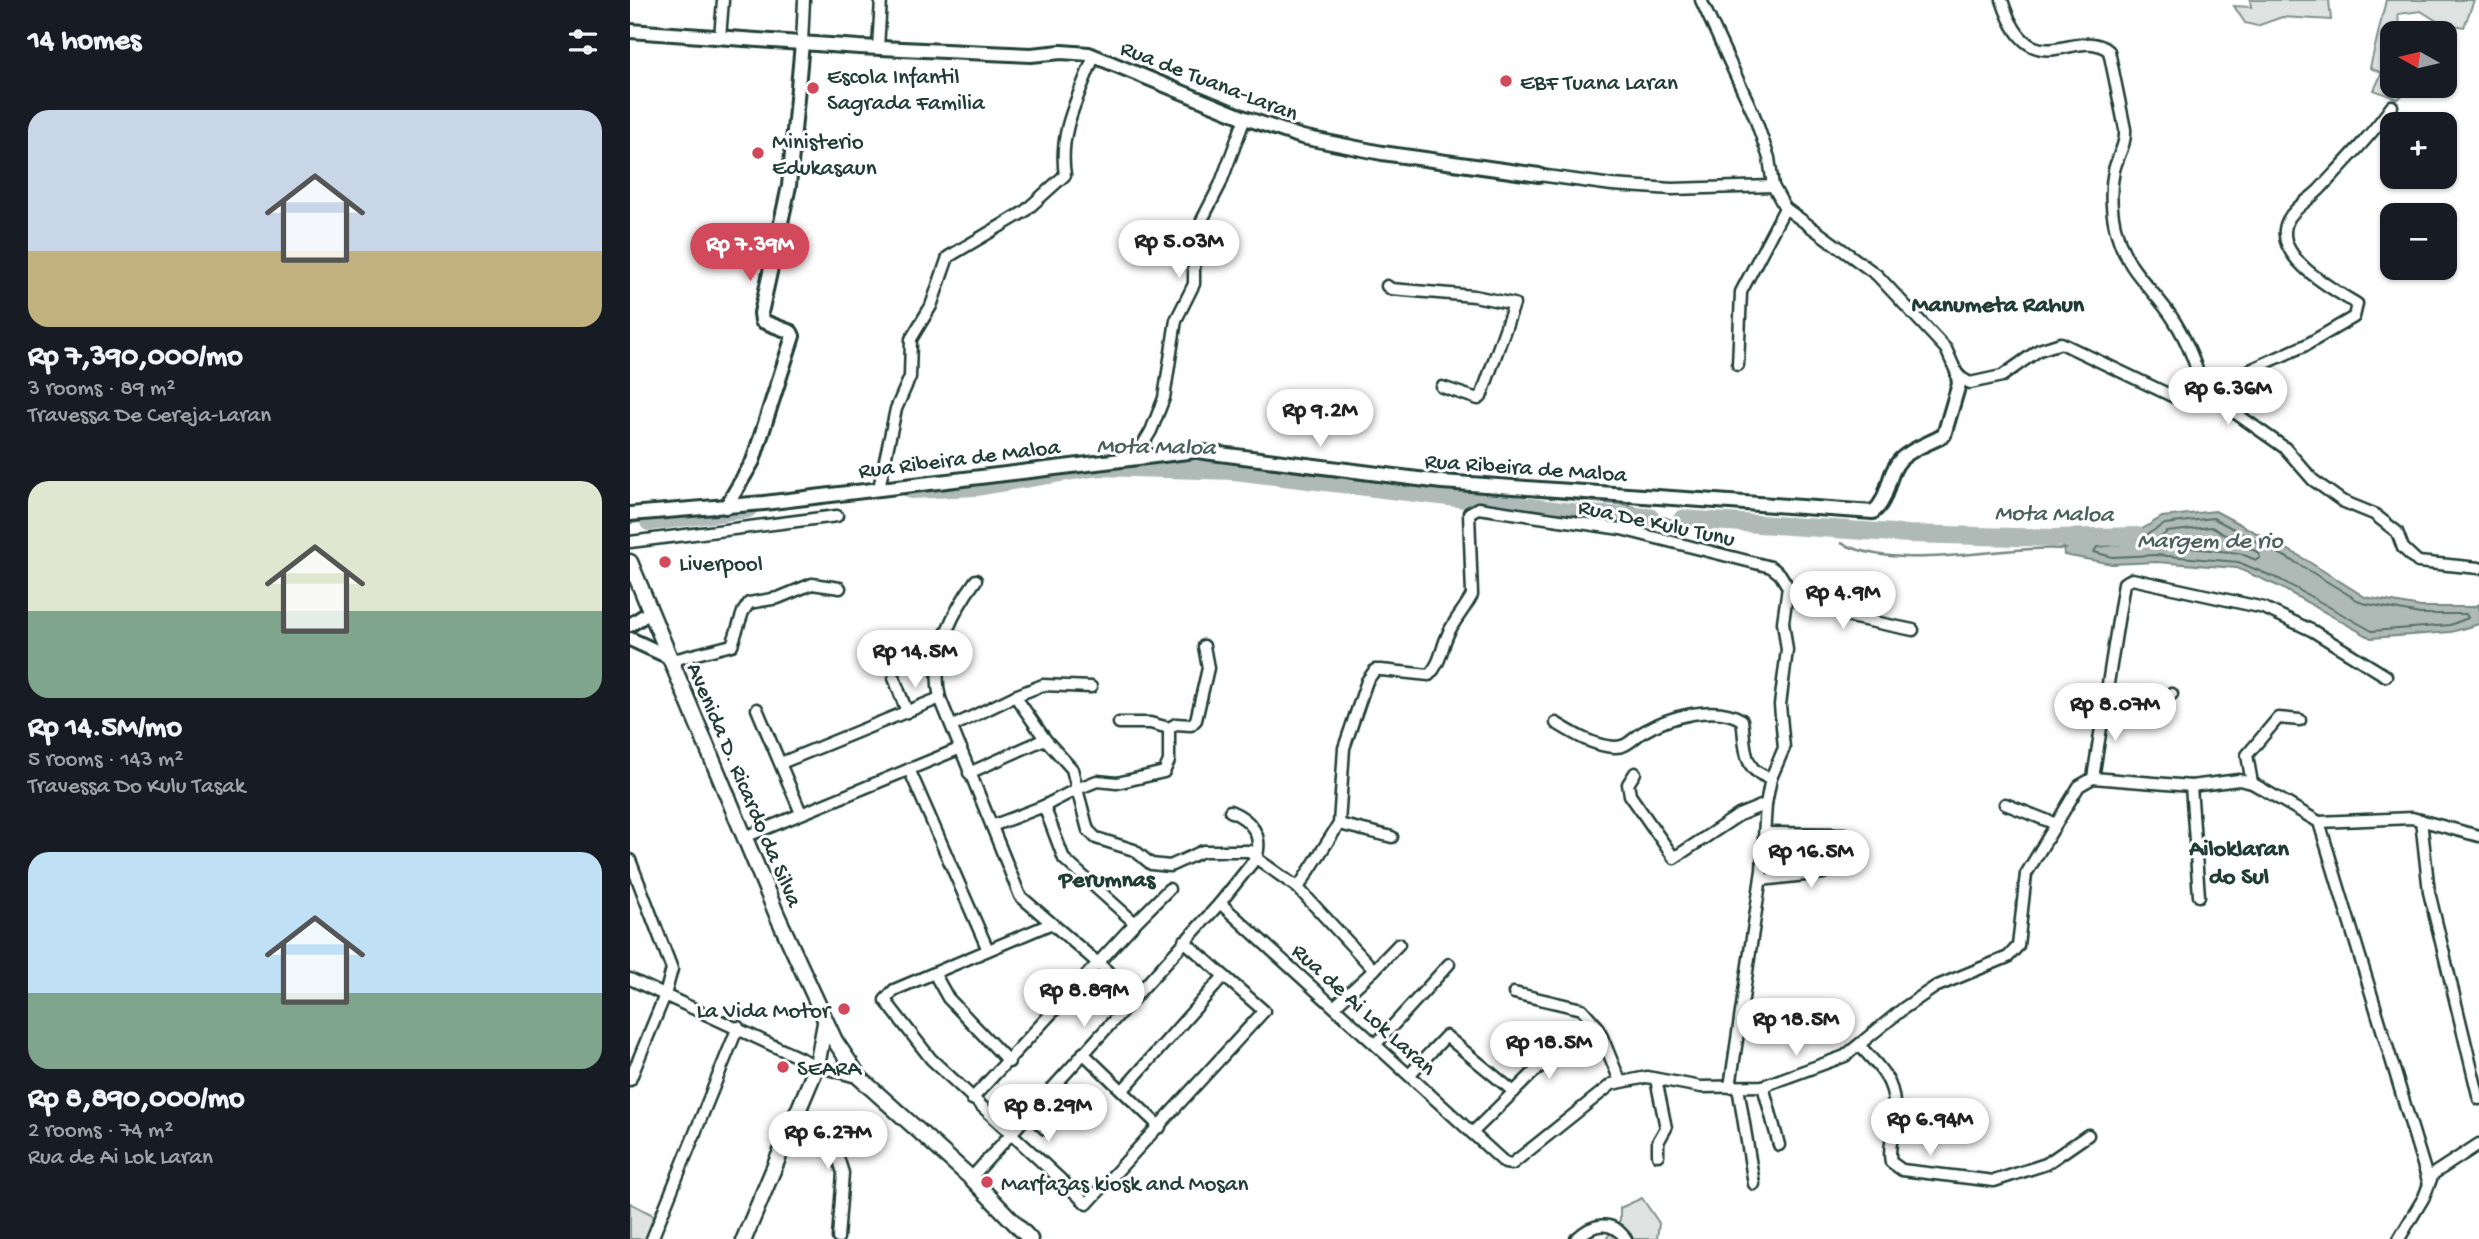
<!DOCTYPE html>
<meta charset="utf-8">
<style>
:root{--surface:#171b24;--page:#242831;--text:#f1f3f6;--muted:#9ea1a6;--accent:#d1495b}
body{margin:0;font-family:"Gochi Hand",sans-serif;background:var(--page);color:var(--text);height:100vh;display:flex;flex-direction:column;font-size:26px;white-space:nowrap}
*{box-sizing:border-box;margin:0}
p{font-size:23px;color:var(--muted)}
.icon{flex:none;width:38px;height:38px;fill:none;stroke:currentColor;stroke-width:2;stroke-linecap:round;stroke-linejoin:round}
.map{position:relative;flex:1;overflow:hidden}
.panel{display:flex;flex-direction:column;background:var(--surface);width:630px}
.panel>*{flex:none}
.needle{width:46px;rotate:278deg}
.buttons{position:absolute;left:1750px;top:21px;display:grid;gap:14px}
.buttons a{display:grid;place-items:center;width:77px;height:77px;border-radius:14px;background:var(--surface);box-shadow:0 2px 5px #0004;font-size:35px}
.price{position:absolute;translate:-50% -60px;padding:0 16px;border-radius:24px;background:#fff;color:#222;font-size:23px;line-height:46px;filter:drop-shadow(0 2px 4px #0008)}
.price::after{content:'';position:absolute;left:50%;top:42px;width:21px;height:16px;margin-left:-10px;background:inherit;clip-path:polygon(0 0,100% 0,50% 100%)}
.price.current{background:var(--accent);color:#fff}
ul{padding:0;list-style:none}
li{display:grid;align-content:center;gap:14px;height:371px;padding:0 28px}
li span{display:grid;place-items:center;height:217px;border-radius:21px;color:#555}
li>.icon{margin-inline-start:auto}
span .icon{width:126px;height:126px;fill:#fffc;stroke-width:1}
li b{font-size:30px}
h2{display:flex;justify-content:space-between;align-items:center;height:84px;padding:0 28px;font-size:30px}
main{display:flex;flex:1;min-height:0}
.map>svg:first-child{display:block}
.green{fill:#dee3e2;stroke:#7e908b;stroke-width:2}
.water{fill:#afbab7;stroke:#758883;stroke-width:2}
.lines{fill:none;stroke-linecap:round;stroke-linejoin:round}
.shore{stroke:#596f68;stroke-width:2}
.stream{stroke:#758883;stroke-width:2.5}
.river{stroke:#afbab7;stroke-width:18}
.minor-casing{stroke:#1f3d34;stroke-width:15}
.tertiary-casing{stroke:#1f3d34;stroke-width:18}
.secondary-casing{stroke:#1f3d34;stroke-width:19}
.minor{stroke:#fff;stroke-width:10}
.tertiary{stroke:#fff;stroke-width:12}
.secondary{stroke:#fff;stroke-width:14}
.poi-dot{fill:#d1495b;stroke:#fff;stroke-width:2.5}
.labels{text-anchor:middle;stroke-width:6;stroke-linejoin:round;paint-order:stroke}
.poi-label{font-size:23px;fill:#1f3d34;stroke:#fff;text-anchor:start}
.street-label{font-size:23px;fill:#1f3d34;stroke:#fff}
.neighbourhood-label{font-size:24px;font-weight:bold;fill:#1f3d34;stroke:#fff}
.water-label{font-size:24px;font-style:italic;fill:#4a625b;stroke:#fff}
</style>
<main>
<section class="panel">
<h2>14 homes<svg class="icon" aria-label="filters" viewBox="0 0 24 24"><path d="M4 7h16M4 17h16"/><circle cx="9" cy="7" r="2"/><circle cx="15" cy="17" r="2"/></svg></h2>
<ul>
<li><span style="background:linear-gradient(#c9d6e8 65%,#c2b280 0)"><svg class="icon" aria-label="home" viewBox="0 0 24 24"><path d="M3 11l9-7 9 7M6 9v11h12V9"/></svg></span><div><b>Rp 7,390,000/mo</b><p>3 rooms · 89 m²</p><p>Travessa De Cereja-Laran</p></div></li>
<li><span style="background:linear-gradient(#dfe7d0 60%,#7fa58c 0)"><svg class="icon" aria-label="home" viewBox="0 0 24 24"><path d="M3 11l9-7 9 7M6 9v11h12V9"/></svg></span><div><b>Rp 14.5M/mo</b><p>5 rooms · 143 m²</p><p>Travessa Do Kulu Tasak</p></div></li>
<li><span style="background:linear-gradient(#bfe0f5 65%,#7fa58c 0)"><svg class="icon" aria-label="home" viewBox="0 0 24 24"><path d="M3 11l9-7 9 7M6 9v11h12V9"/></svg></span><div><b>Rp 8,890,000/mo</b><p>2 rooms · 74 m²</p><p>Rua de Ai Lok Laran</p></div></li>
</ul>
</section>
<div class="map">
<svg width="1849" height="1239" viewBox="0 0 1849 1239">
<rect width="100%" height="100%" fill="#fff"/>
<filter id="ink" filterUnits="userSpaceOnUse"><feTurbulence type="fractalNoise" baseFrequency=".0143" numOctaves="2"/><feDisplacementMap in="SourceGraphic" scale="14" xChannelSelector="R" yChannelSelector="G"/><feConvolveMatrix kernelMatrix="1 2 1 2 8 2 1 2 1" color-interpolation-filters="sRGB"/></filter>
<g filter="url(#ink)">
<g class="green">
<path d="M1620,0H1699L1701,20L1652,17L1627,26L1615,23L1604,6L1621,7Z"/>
<path d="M1756,0H1844L1834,27L1810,23L1791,11L1768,14L1770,33H1762V86H1782L1768,99L1744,90L1752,73L1740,68Z"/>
<path d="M1012,1198L1029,1223L1027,1239H976L990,1220V1208Z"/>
<path d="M0,1203L25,1216L16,1239H0Z"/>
</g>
<path class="water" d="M1585,511L1668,555L1735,597L1791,607H1843L1849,604V624L1821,632L1741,638L1648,586L1607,568L1526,562L1482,564L1434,555L1433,544L1499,537L1532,517Z"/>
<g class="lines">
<g class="shore">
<path d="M1583,518L1665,562L1732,603L1790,614H1836L1838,618L1820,625L1742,631L1651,580L1608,562L1526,555L1482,557L1464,552L1467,547L1502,543L1535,524Z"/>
<path d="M1581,527L1629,553L1630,558L1626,560L1609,553L1523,544L1537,532Z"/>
</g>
<g class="stream">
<path d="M529,461L787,485"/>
<path d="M843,490L997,505L1062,527L1076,526"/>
<path d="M1148,519L1160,518"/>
<path d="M0,523L67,514"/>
<path d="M1211,543C1275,574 1368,544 1436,549"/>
</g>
<g class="river">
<path d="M281,490L346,487L467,467L604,471L958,514L1020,517"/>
<path d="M1052,519L1279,534L1424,538L1507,536"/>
<path d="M19,522L118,509"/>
</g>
<defs>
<g id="minor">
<path d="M1071,0L1124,115L1139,158L1143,186L1155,208L1247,275L1316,349L1328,376L1340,383L1372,376L1409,350L1431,343L1544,397L1591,398L1604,412L1655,448L1683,480L1712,501L1744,514L1767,532L1773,548L1788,562L1849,568"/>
<path d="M1372,0C1401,91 1446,23 1479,51L1495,129C1496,145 1488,155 1484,170C1480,190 1481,214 1487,234C1499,275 1525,289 1545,322C1560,346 1568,369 1574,396"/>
<path d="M90,38L93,0"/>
<path d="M172,43L174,0"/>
<path d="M248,48L251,0"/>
<path d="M909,175L982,185L1042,189L1143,186"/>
<path d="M757,286L761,289L844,296L884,304L851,397L848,399L812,387"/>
<path d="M1108,365L1111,292L1155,208"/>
<path d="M1591,398L1600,379L1676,345L1724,317L1727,304C1704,290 1640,256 1658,220C1664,208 1679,200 1689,190C1714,163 1740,137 1762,106"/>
<path d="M506,456L521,431L534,398L546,320L564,284V256L572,220L590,185L615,118"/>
<path d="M249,488L266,409L280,377L281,339L301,306L318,257L394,212L435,175C428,131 449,96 464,56"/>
<path d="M0,542L207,516"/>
<path d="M346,580C322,613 300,656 310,698L390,896L505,995"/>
<path d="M1158,587L1198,605L1215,616L1283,630"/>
<path d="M39,661L102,645L113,612L119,603L148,598L182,584L210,588"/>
<path d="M264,678L277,712"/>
<path d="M385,696L413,685L461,687"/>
<path d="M1477,702L1542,694"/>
<path d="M127,709L171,813"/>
<path d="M489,723H520L539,728V761L534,772L487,783L467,781L447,789L458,830L466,838L504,850L521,864L540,866L573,851H620L626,858"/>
<path d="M926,723C944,734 963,746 985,747C998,747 1003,738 1013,732C1038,717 1086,703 1112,720C1116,744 1111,772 1141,778"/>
<path d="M323,726L385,696L415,739L442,769L447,789L414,806"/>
<path d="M539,728L546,724L561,725L566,720L578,668L574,646"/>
<path d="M151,763L310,698"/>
<path d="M279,769L358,950"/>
<path d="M339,773L415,739"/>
<path d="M1005,773L998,784L1000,795L1044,858L1109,815L1136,804"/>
<path d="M1463,778L1494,583L1502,579L1634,608L1683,631L1756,676"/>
<path d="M1622,783L1617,755L1648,718L1670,720"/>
<path d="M1561,786L1569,896"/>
<path d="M1375,804L1426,824"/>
<path d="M600,811C620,819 634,835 626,858"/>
<path d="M1791,820L1799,892L1849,1099"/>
<path d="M1689,822L1799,1184"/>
<path d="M1689,822L1782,818L1849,836"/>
<path d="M709,824L762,837"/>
<path d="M1135,833L1214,834"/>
<path d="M115,837L331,748"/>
<path d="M0,860L42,969L35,995L0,1080"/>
<path d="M1131,880L1193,873L1219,860"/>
<path d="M668,888L709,824L714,748L737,681L745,670H751L799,675C811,663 811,649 818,634C824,620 835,609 842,595L839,513L848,508L991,529L1141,567L1150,574L1158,587L1153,622L1157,650L1150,705L1154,748L1141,778L1136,804L1132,870L1100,1087"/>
<path d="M590,903L875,1163L882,1164L982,1084L1017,1077L1071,1087L1133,1086L1215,1056L1274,1008L1305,987L1378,957L1388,946L1396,874L1449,786L1463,778L1561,786L1609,780L1622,783L1689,822"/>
<path d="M505,923L539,889"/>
<path d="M420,924L264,990L255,1000L301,1059L457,1204L634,1011L554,941"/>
<path d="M744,970L769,944"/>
<path d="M304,973L318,998L379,1062"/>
<path d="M0,979L187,1066L230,1078"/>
<path d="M884,993L952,1009L968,1027"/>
<path d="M746,1044L819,964"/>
<path d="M1229,1045C1257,1075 1269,1086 1263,1129C1262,1141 1258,1151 1261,1162L1272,1170L1364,1181L1416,1164L1458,1135"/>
<path d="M453,1053L530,1127"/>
<path d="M780,1074L816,1036L884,1092"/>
<path d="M1026,1079L1036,1128L1028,1142V1155"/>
<path d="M1133,1086L1149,1145"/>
<path d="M1108,1087L1124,1184"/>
<path d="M493,1090L594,976"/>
<path d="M342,1099L505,923L434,859L414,806L362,826"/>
<path d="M166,1110L199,1129L213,1173L208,1238"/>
<path d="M399,1114L415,1129L427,1110"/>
<path d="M842,1133L904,1072L968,1027L990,1081"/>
<path d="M341,1178L590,903L626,858L668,888L744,970L705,1006"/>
<path d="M22,1239L108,1027"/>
<path d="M946,1239C962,1224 981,1218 996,1239"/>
<path d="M1769,1239L1794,1197L1803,1174L1849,1144"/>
</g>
<g id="tertiary">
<path d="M0,31L229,47L401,55L431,52L459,54L615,118L672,137L752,153L909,175"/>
<path d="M96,507L123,461L163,336L161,332L132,321L131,313L159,186L172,43"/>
<path d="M0,514L134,503L566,451L812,482L1243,512C1260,499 1256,474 1271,459C1284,447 1301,443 1314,435L1329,384L1328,376"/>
<path d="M0,625L20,612"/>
<path d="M0,639L37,656"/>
</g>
<g id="secondary">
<path d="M0,562L147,915L205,1041L230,1078L341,1178L400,1239"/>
<path d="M114,1239L187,1066L195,1023"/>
</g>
</defs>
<use href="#minor" class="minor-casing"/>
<use href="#tertiary" class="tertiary-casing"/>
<use href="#secondary" class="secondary-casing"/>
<use href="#minor" class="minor"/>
<use href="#tertiary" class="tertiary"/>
<use href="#secondary" class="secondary"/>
</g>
</g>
<g class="poi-dot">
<circle cx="876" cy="81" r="7"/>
<circle cx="183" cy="88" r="7"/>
<circle cx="128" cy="153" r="7"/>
<circle cx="35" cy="562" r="7"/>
<circle cx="214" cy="1009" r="7"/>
<circle cx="153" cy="1067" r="7"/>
<circle cx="357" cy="1182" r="7"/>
</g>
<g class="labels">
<g class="poi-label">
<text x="197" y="83">Escola Infantil<tspan x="197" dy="26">Sagrada Familia</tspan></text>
<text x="890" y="89">EBF Tuana Laran</text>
<text x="142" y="148">Ministerio<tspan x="142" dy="26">Edukasaun</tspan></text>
<text x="49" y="570">Liverpool</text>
<text x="200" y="1017" text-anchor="end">La Vida Motor</text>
<text x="167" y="1075">SEARA</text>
<text x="371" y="1190">Marfazas kiosk and Mosan</text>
</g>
<g class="street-label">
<text transform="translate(580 79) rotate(21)" y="8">Rua de Tuana-Laran</text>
<text transform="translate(329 457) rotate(-7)" y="8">Rua Ribeira de Maloa</text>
<text transform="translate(896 466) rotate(4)" y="8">Rua Ribeira de Maloa</text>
<text transform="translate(1027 521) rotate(12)" y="8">Rua De Kulu Tunu</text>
<text transform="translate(116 784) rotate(67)" y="8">Avenida D. Ricardo da Silva</text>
<text transform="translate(735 1008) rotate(42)" y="8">Rua de Ai Lok Laran</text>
</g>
<g class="neighbourhood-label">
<text x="1368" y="311">Manumeta Rahun</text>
<text x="1609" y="855">Ailoklaran<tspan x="1609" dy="28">do Sul</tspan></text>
<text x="477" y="886">Perumnas</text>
</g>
<g class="water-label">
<text transform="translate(526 445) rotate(1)" y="8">Mota Maloa</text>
<text transform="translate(1424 512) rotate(1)" y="8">Mota Maloa</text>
<text x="1580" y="547">Margem de rio</text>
</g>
</g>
</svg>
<div class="buttons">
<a><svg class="needle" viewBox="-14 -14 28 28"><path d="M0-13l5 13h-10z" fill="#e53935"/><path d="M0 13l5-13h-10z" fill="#9ea1a6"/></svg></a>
<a>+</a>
<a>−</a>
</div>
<b class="price" style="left:549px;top:280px">Rp 5.03M</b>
<b class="price current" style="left:120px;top:283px">Rp 7.39M</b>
<b class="price" style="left:1598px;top:427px">Rp 6.36M</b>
<b class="price" style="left:690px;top:449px">Rp 9.2M</b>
<b class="price" style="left:1213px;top:631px">Rp 4.9M</b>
<b class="price" style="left:285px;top:690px">Rp 14.5M</b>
<b class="price" style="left:1485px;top:743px">Rp 8.07M</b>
<b class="price" style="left:1181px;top:890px">Rp 16.5M</b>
<b class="price" style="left:454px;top:1029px">Rp 8.89M</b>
<b class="price" style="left:1166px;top:1058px">Rp 18.5M</b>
<b class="price" style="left:919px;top:1081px">Rp 18.5M</b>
<b class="price" style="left:418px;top:1144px">Rp 8.29M</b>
<b class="price" style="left:1300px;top:1158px">Rp 6.94M</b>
<b class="price" style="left:198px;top:1171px">Rp 6.27M</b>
</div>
</main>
